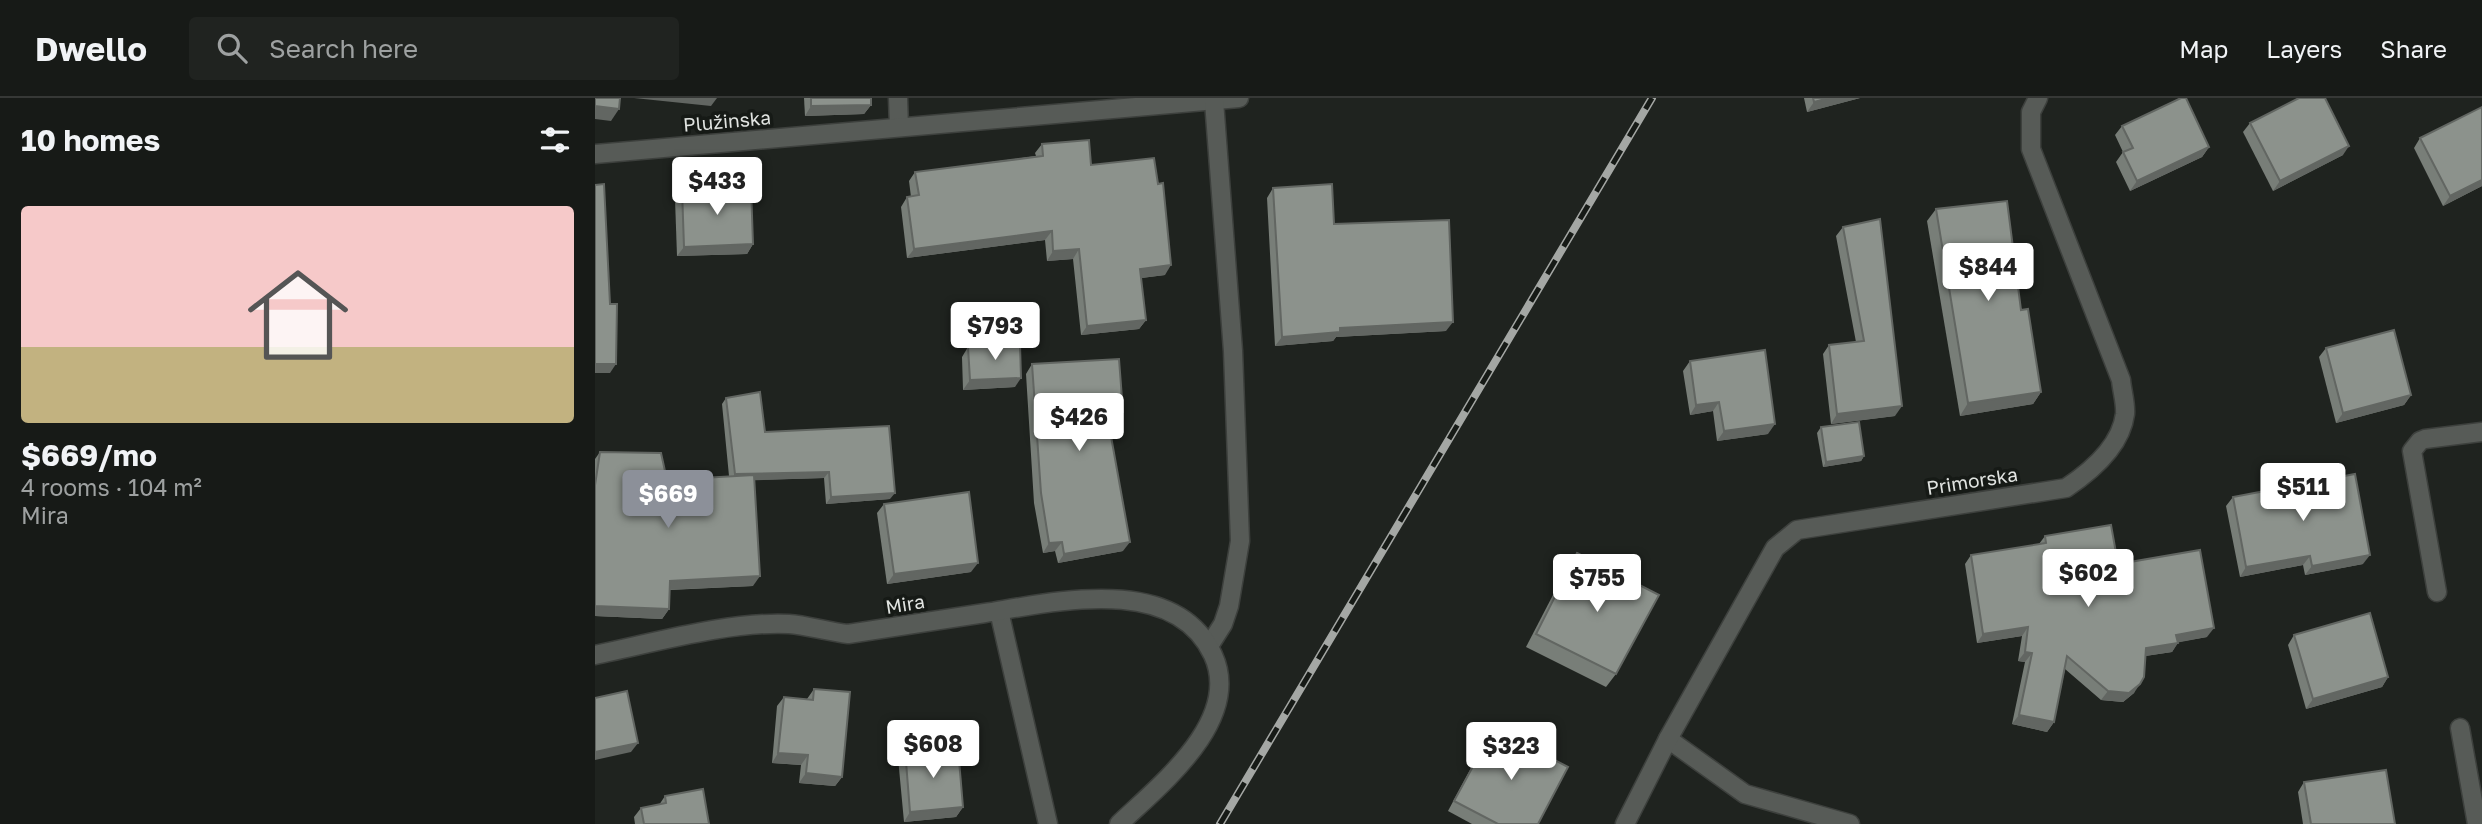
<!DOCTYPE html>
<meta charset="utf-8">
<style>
:root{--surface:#171a17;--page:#202320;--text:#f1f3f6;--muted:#9ea1a1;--line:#363836;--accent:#8c9099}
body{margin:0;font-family:"Golos Text",sans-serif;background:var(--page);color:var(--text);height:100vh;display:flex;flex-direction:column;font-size:26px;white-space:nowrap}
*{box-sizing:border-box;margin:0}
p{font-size:23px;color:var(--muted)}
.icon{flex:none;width:38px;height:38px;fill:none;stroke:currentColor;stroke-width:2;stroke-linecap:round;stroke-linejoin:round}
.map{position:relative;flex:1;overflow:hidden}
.sheet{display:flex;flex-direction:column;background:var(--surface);width:595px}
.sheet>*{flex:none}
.price{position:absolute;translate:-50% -60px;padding:0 16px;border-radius:7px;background:#fff;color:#222;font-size:23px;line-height:46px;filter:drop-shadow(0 2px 4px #0008)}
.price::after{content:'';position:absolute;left:50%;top:42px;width:21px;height:16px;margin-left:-10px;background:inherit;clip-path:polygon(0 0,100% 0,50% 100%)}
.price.current{background:var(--accent);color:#fff}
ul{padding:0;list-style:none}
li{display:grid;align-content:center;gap:14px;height:371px;padding:0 21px}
li span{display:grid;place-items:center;height:217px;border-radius:7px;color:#555}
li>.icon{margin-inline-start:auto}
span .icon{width:126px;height:126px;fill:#fffc;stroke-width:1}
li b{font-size:30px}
h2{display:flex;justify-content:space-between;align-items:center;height:84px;padding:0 21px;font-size:30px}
header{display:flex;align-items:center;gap:42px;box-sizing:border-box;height:98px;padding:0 35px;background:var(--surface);border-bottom:2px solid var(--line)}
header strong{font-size:33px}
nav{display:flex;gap:38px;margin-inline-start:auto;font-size:24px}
.search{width:490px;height:63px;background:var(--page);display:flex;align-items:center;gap:18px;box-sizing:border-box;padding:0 24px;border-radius:7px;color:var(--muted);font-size:26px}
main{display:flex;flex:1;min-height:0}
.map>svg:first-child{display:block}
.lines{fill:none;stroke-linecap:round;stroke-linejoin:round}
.minor-casing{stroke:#3d403d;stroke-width:21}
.minor{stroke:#575b57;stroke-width:18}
.rail-casing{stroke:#a4a7a4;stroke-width:8}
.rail{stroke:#161a16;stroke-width:5;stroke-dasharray:16;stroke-linecap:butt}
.wall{fill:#787e78}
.shaded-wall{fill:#626662}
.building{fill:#8c928c;stroke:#626662;stroke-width:2}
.labels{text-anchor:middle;stroke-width:7;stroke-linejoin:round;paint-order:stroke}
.street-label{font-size:19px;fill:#e1e4e1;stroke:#161a16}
</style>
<header>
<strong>Dwello</strong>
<div class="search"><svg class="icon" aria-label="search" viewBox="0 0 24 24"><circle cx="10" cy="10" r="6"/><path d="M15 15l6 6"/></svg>Search here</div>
<nav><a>Map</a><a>Layers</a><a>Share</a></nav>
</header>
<main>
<section class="sheet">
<h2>10 homes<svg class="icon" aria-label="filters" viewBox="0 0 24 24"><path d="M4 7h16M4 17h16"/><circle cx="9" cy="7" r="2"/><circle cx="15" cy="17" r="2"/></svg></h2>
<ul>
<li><span style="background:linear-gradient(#f6c9c9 65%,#c2b280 0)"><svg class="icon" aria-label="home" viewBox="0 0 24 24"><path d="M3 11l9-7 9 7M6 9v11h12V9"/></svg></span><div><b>$669/mo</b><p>4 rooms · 104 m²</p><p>Mira</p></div></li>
</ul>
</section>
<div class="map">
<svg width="1887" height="726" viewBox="0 0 1887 726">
<rect width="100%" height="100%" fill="#1f231f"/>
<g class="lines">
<defs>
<g id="minor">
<path d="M303,0L304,29"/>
<path d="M0,56L644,0"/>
<path d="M1842,494L1817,353L1825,343L1830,341L1887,334"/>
<path d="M404,513L453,726"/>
<path d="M614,548L628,526L634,508L645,443L638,253L619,3"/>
<path d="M0,557C58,545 135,523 194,526C211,527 234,534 253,536C299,529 344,522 390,515C459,504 580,475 618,557C648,622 565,687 524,726"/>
<path d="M1865,630L1882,726"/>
<path d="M1073,641L1150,696L1255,726"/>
<path d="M1030,726L1073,641L1180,450L1202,432L1471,390C1495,374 1526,348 1530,316C1531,306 1527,293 1526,282L1436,51V14L1443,0"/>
</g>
</defs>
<use href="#minor" class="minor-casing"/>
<use href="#minor" class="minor"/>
<defs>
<path id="rail" d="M625,726L1057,0"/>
</defs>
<use href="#rail" class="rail-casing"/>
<use href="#rail" class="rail"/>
</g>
<g class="wall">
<path d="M209,0H276V7L269,16L210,18Z"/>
<path d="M1209,0H1265L1212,14Z"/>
<path d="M1887,9V88L1848,108L1819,50L1825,40Z"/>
<path d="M1655,25L1748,57L1678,93L1648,34Z"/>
<path d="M1527,28L1614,49L1607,59L1535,93L1521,64L1528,54L1520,37Z"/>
<path d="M447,46L496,67L570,177L546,180L551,222L544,231L486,237L478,161L452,163L450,142L312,160L306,109L312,99H316L314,83L320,74L441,58L440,55Z"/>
<path d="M678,90L739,126L851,233L741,239L738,243L680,248L672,100Z"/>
<path d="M87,91L158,146L152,156L82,158L80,101Z"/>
<path d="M1341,111L1446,294L1438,306L1365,318L1332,123Z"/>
<path d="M1248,129L1300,318L1236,326L1228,256L1234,247L1261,244L1241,138Z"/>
<path d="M373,249L420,289L368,292L367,259Z"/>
<path d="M1731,250L1816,297L1809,307L1741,325L1724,259Z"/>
<path d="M1095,263L1173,336L1122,343L1118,313L1095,317L1088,273Z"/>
<path d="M437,266L521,324H513L528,453L463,465L460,453L448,455L439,405L431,276Z"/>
<path d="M131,300L170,334L295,401L231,406L229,380L160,382L158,488L75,492L74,511L67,521L0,518V361L5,354L72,382L134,378L127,306Z"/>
<path d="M1226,329L1269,358L1266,363L1228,369L1222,335Z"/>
<path d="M1638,399L1768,466L1710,477L1708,467L1645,479L1631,408Z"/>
<path d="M289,406L376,474L292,486L282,415Z"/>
<path d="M1450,438L1523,466L1612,539L1583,544L1577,554L1550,558L1539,595L1528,604L1506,602L1470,571L1459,624L1452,634L1417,626L1430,564L1423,563L1427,538L1382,545L1370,466L1376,457L1444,446Z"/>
<path d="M982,455L1021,576L1011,589L931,549L973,468Z"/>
<path d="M1699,537L1793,579L1787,589L1711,611L1693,547Z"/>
<path d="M219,591L247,679L240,688L204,685L206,667L177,665L182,608L189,599L212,601Z"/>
<path d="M899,630L943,726H877L853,713L892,640Z"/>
<path d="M310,651L346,663L368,709L361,719L309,724L303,660Z"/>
<path d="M1709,684L1800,726H1708L1703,694Z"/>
<path d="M70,698L114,726H40L39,719L46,710L64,707Z"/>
</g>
<g class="shaded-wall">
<path d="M39,0H122L116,8Z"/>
<path d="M1234,0H1265L1212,14L1219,4Z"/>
<path d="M276,7L269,16L210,18L216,8Z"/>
<path d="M0,8L24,11L16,23L0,21Z"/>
<path d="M1754,48L1748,57L1678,93L1685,83Z"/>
<path d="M1614,49L1607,59L1535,93L1542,83Z"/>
<path d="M1887,82V88L1848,108L1855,98Z"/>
<path d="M457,133L450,142L312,160L319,151Z"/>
<path d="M158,146L152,156L82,158L89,149Z"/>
<path d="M484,151L478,161L452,163L458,153Z"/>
<path d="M576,167L570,177L539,181L545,171Z"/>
<path d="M551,222L544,231L486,237L492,228Z"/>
<path d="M858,224L851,233L741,239L738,243L680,248L687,239L745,230Z"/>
<path d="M0,266H21L15,275H0Z"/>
<path d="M426,280L420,289L368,292L375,282Z"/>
<path d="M1446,294L1438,306L1365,318L1373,305Z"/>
<path d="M1816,297L1809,307L1741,325L1748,315Z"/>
<path d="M1124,304L1118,313L1095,317L1101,307Z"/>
<path d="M1307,308L1300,318L1236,326L1242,316Z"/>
<path d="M528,314L521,324L505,325L512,316Z"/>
<path d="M1180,326L1173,336L1122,343L1129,333Z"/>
<path d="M1269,358L1266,363L1228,369L1231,364Z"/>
<path d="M234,374L229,380L135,383L140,376Z"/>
<path d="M300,395L295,401L231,406L236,399Z"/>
<path d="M467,444L460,453L448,455L454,445Z"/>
<path d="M535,444L528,453L463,465L469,456Z"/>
<path d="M1775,457L1768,466L1710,477L1717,468Z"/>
<path d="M1715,458L1708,467L1645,479L1651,469Z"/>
<path d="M383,465L376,474L292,486L299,476Z"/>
<path d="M165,478L158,488L69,492L75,483Z"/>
<path d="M0,508L74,511L67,521L0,518Z"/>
<path d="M1433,529L1427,538L1382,545L1388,536Z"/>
<path d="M1619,530L1612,539L1575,546L1581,537Z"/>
<path d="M1583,545L1577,554L1544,559L1551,550Z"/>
<path d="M1430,554L1437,555L1430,564L1423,563Z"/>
<path d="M1793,579L1787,589L1711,611L1718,601Z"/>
<path d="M1545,586L1539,595L1528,604L1506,602L1513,593Z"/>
<path d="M1424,617L1459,624L1452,634L1417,626Z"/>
<path d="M43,645L36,654L0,662V654Z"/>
<path d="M183,655L213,657L206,667L177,665Z"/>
<path d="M211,675L247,679L240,688L204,685Z"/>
<path d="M368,709L361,719L309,724L315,714Z"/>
</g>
<g class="building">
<path d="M0,0H25L24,11L0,8Z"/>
<path d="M216,0H276V7L216,8Z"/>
<path d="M1218,0H1234L1219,4Z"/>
<path d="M1586,0H1591L1614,49L1542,83L1528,54L1538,50L1527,28Z"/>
<path d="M1704,0H1730L1754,48L1685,83L1655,25Z"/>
<path d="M1887,9V82L1855,98L1825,40Z"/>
<path d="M494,42L496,67L559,60L563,86L568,85L576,167L545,171L551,222L492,228L484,151L458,153L457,133L319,151L312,99L324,97L320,74L448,58L447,46Z"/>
<path d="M9,86L15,206H22L21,266H0V87Z"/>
<path d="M737,86L739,126L854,122L858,224L745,230V234L687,239L678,90Z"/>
<path d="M156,89L158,146L89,149L87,91Z"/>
<path d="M1412,103L1426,212L1433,211L1446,294L1373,305L1341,111Z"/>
<path d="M1285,121L1307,308L1242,316L1234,247L1269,243L1248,129Z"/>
<path d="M1799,232L1816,297L1748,315L1731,250Z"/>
<path d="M425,247L426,280L375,282L373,249Z"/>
<path d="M1170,252L1180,326L1129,333L1124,304L1101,307L1095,263Z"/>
<path d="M524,261L528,314L512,316L535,444L469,456L467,444L454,445L446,395L437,266Z"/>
<path d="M165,294L170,334L294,328L300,395L236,399L234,374L140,376L131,300Z"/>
<path d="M1264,324L1269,358L1231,364L1226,329Z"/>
<path d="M5,354L66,355L72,382L159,377L165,478L75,483L74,511L0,508V387Z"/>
<path d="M1760,376L1775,457L1717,468L1715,458L1651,469L1638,399Z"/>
<path d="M374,394L383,465L299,476L289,406Z"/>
<path d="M1516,427L1523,466L1605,452L1619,530L1581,537L1583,545L1551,550L1549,579L1545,586L1534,595L1513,593L1472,558L1459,624L1424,617L1437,555L1430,554L1433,529L1388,536L1376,457L1451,445L1450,438Z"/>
<path d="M982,455L1064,497L1021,576L941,536Z"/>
<path d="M1775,515L1793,579L1718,601L1699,537Z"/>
<path d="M219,591L255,594L247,679L211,675L213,657L183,655L189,599L218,602Z"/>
<path d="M32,593L43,645L0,654V600Z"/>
<path d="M899,630L973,669L943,726H903L859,703Z"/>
<path d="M345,648L346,663L364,662L368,709L315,714L310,651Z"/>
<path d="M1791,672L1800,726H1716L1709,684Z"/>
<path d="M108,691L114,726H49L46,710L71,705L70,698Z"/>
</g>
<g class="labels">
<g class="street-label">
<text transform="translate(132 23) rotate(-5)" y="7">Plužinska</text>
<text transform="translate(1377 383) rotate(-9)" y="7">Primorska</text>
<text transform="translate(310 506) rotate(-9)" y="7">Mira</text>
</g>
</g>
</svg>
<b class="price" style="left:122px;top:119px">$433</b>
<b class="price" style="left:1393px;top:205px">$844</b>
<b class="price" style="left:400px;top:264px">$793</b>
<b class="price" style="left:484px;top:355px">$426</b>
<b class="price" style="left:1708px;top:425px">$511</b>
<b class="price current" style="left:73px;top:432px">$669</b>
<b class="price" style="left:1493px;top:511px">$602</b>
<b class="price" style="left:1002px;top:516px">$755</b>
<b class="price" style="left:338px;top:682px">$608</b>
<b class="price" style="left:916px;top:684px">$323</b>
</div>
</main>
